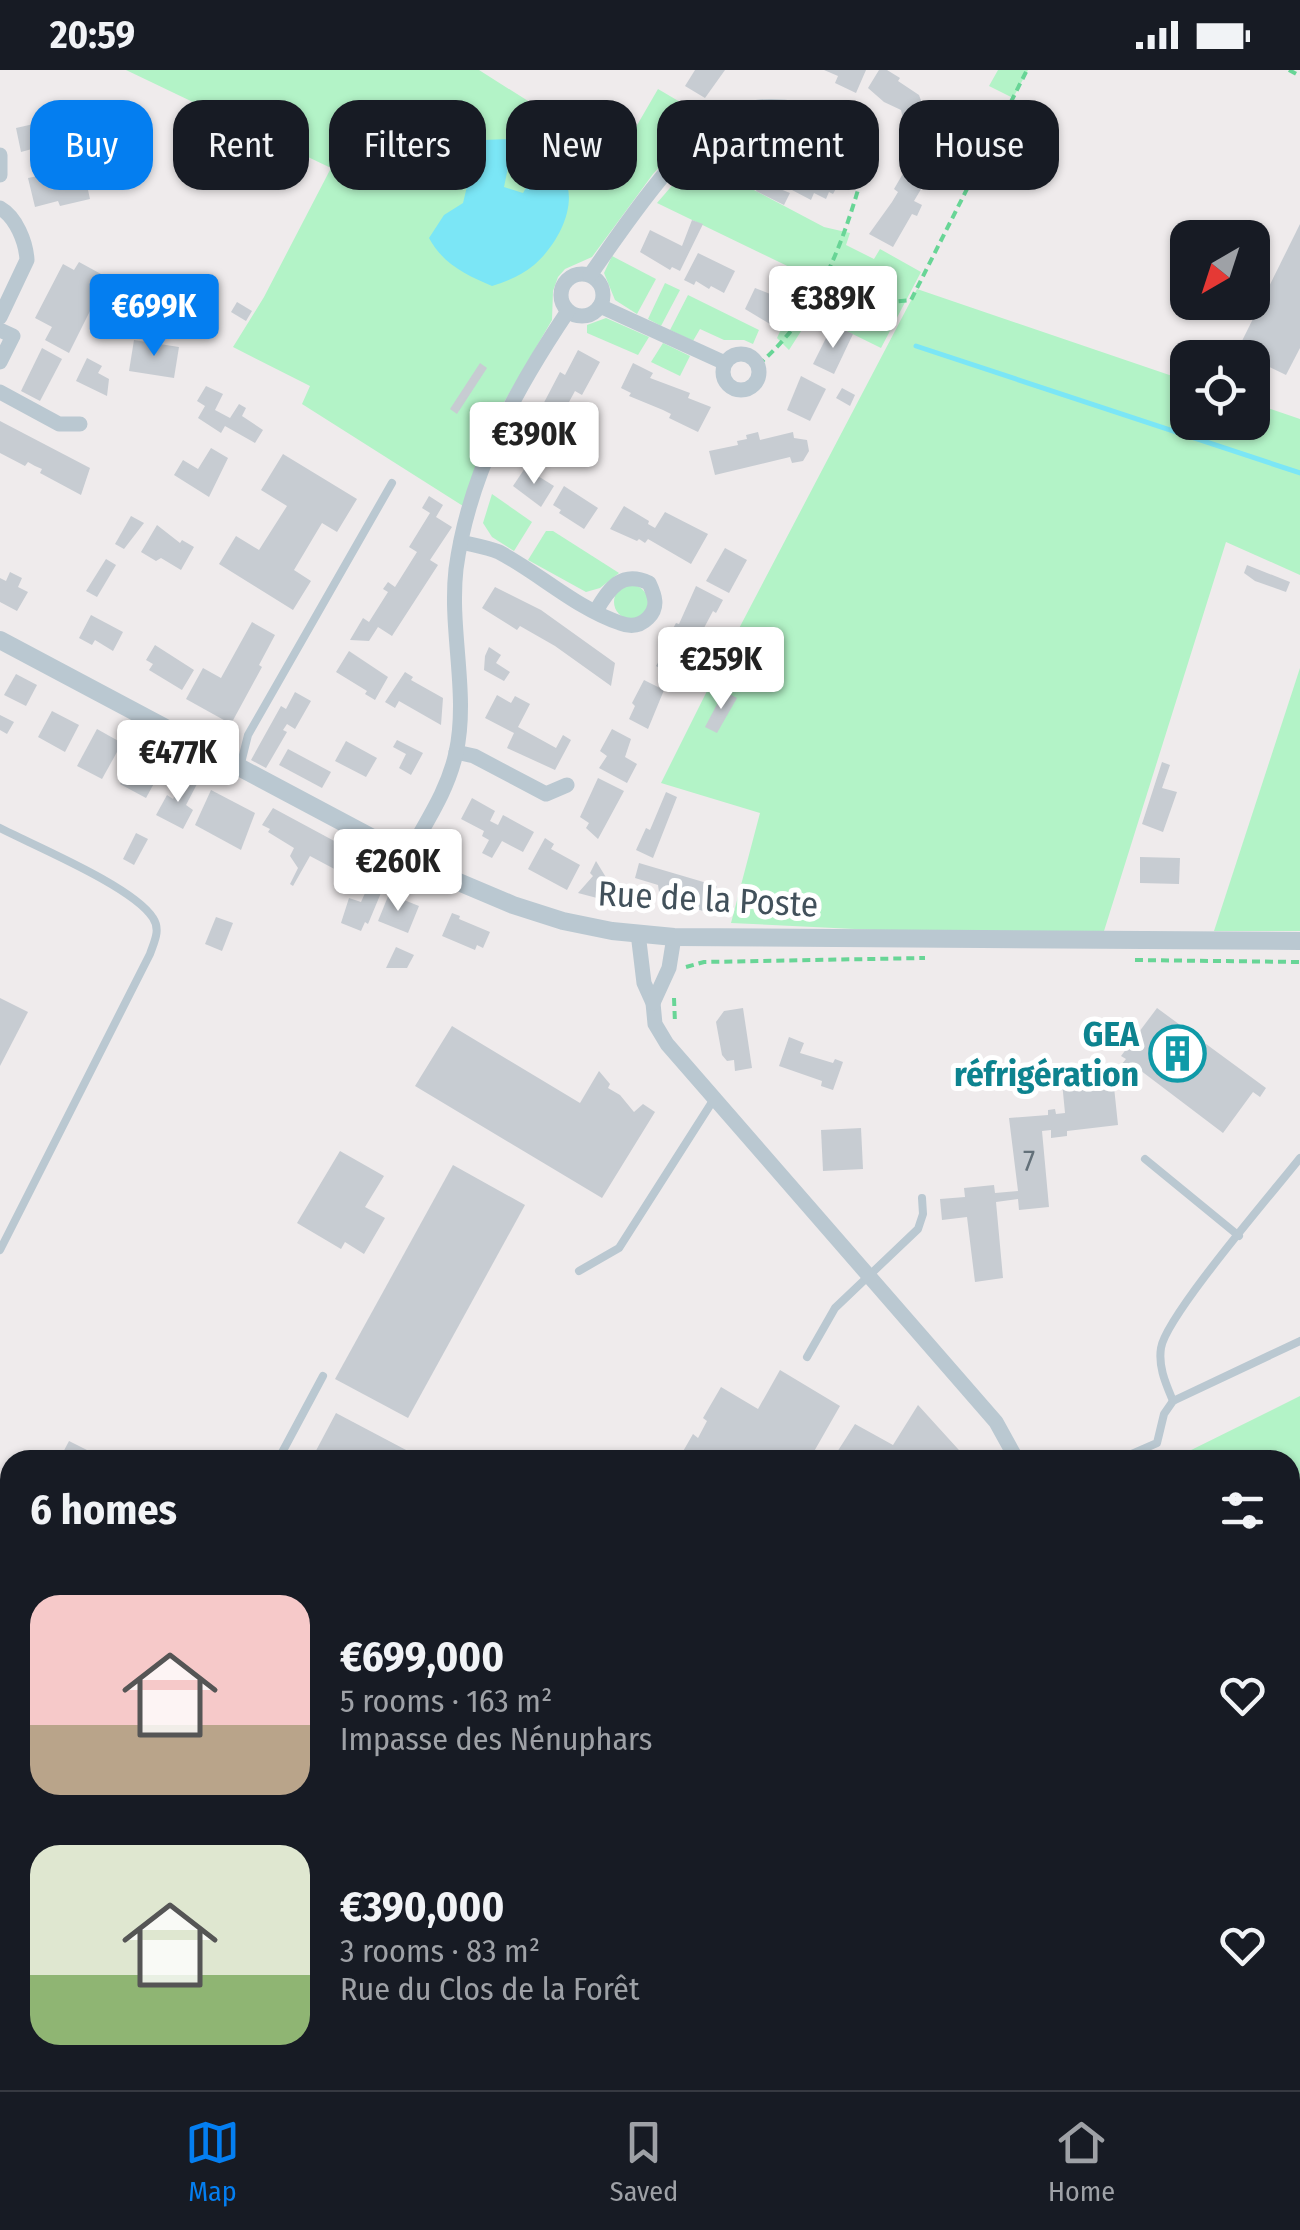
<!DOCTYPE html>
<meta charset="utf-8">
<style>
:root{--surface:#171b24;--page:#20242c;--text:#f1f3f6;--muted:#9ea1a6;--line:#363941;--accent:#047ef0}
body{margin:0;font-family:"Fira Sans Condensed",sans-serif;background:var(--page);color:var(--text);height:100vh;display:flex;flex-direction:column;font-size:38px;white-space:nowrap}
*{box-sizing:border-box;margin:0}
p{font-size:32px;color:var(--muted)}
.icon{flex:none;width:55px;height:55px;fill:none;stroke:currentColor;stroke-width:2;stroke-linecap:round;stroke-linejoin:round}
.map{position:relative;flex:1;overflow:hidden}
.details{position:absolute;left:0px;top:1380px;width:1300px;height:640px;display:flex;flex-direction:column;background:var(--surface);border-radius:30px 30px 0 0;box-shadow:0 2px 8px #0004}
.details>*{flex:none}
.guide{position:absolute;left:30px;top:30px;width:1240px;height:90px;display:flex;gap:20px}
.needle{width:65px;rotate:219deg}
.tools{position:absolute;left:1170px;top:150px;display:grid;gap:20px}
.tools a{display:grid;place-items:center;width:100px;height:100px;border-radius:20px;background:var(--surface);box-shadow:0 2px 8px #0004;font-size:50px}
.price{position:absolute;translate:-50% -85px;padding:0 22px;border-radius:10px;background:#fff;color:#222;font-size:32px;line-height:65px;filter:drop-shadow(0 2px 5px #0008)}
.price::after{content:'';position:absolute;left:50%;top:60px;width:30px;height:22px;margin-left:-15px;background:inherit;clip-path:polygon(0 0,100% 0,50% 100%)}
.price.selected{background:var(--accent);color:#fff}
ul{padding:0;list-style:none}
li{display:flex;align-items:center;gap:30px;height:250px;padding:0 30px}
li span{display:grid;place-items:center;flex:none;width:280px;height:200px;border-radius:30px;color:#555}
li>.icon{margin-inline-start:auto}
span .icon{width:120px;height:120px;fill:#fffc;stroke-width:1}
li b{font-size:42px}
h2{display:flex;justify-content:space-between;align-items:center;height:120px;padding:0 30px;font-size:42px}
.pill{padding:0 35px;border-radius:30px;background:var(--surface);box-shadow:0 2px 8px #0004;font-size:35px;line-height:90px}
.pill.selected{background:var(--accent);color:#fff}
.status{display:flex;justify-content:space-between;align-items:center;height:70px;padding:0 50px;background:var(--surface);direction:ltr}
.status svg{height:28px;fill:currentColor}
.tab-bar{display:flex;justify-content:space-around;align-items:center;height:140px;border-top:2px solid var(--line);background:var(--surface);font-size:28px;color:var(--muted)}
.tab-bar a{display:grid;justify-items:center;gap:5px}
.tab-bar .selected{color:var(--accent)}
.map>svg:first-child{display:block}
.green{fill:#b3f3c7}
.water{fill:#7be6f6}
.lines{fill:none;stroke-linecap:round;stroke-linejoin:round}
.stream{stroke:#7be6f6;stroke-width:5}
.building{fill:#c7ccd2}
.path{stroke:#68d596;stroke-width:4;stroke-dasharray:8 5;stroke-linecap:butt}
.service{stroke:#bac8d1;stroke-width:8}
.minor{stroke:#bac8d1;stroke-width:15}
.tertiary{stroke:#bac8d1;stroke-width:18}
.labels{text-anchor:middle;stroke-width:10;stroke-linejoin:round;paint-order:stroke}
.number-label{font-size:30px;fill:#637079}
.street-label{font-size:35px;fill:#42515b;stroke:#fff}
.culture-label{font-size:35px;font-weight:bold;fill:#0d838f;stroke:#fff;text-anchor:end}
</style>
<div class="status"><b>20:59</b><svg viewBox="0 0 49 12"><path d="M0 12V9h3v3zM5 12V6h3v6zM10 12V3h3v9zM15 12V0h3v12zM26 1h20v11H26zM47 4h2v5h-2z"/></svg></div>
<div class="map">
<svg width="1300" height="2020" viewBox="0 0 1300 2020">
<rect width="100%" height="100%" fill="#efebec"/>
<g class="green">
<path d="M126,0H479L618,88L658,19L709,49L680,74L653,104L592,187L565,199L558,207L553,221L552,250L503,334L463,436L302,334L310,316L233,277L264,227L331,98Z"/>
<path d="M998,0H1028L1013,28L989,16Z"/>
<path d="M701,82L717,91L714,99L824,157L850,163L846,175L874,189L880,179L921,202L881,278L812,244L789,280L777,268L806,205L657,133Z"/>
<path d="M612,186L656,209L637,244L615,230L604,203Z"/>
<path d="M665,213L680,220L661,256L648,249Z"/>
<path d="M917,219L1187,311L1188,352H1252L1253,333L1300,349V505L1226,472L1104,861L916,862L731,853L760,743L661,713L723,589Z"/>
<path d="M688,225L759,260L753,274L744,270H724L700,259L693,271L670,260Z"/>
<path d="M606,248L649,267L638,285L587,263V255Z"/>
<path d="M663,273L690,286L680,306L651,292Z"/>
<path d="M492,424L532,452L514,481L492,467L483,453Z"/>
<path d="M546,461H553L619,503L600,518L586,522L528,490Z"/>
<circle cx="631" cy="532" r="17"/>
<path d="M1300,598V861H1214Z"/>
<path d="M1300,1326V1423L1290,1425V1390H1171Z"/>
</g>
<path class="water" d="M509,69L510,88L504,117L523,123L536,101L546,93H552C587,120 561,172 534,195C521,206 507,211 492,216C466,205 443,194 429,168L444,145L463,133L470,104L484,70Z"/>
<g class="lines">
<path class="stream" d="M916,276L1300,403"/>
</g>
<g class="building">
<path d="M695,0H725L705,28L685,16Z"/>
<path d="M824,0H866L856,23L835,13L838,6Z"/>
<path d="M879,0H887L900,8L898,11L919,25L928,50L905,58L901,40L884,32L868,18Z"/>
<path d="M68,40L73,58L67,59L80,113L86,111L90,129L60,136L58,131L35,137L28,108L38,106L32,79L21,82L16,58L38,53L37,48Z"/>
<path d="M752,59L771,69L746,116L731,107L735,100L731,98Z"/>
<path d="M947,61L972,70L958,96L940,87L914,131L922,135L917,146L912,144L893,177L869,164L892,132L898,122L894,119L919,76L922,77L927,67L935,72L940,63Z"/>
<path d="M801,87L826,99L824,103L836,106L839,113L833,124L829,122L826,129L814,123L811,130L792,120L798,103L794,101Z"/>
<path d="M761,111L790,123L784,135L756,121Z"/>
<path d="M692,150L703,154L680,201L672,197L670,200L640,182L650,160L682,176Z"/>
<path d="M1300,154V278L1286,305L1237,281Z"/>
<path d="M698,183L735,201L724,223L711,216L709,219L696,211L694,215L684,210Z"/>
<path d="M79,192L101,204L91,224L97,227L69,283L45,270L52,257L35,248L63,194L74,200Z"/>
<path d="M755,218L793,233L780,260L745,239Z"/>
<path d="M237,232L252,241L246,251L231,242Z"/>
<path d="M840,258L853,264L834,304L813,294L827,266L834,269Z"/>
<path d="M134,270L179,277L174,308L129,301Z"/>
<path d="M42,278L62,289L40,331L21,321Z"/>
<path d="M578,280L600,292L582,325L575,321L557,354L562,357L554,373L543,367L547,360L537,354L541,346L538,344L560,302L565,305Z"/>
<path d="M87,288L102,296L98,303L109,309L107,326L76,311Z"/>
<path d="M480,293L487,298L457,344L450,339Z"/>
<path d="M633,293L653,303L650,308L690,323L688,328L711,337L698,362L669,348L671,344L663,340L629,326L631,323L621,318Z"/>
<path d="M801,306L826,319L810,351L787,340Z"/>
<path d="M206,316L223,324L215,340L230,348L239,334L246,338L242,346L263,360L255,373L225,356L221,363L198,348L205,336L197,331Z"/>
<path d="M842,318L855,325L850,336L836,328Z"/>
<path d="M0,351L90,398L81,425L40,403L42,399L35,396L28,392L25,396L0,383Z"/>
<path d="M758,362L760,370L793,362L794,368L807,370L809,381L803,391L792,393L790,387L715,405L709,381L738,375L737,371L747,369L746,365Z"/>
<path d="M211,378L228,388L209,427L174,405L183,390L198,399Z"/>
<path d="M283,384L357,429L337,462L322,453L294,500L311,511L293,540L219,494L236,466L259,480L287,436L261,420Z"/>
<path d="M525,398L554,416L541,437L513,416Z"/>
<path d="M564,416L598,438L584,459L559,443L561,440L553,435Z"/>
<path d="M429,426L443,435L436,447L452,457L430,490L438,495L392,566L378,557L369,571L350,570L363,548L369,552L388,522L383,519L388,512L395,517L417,482L409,477L430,443L422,438Z"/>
<path d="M624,436L649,451L648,454L655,458L665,442L708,464L691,494L648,469L645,473L639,469L637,471L610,459Z"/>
<path d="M131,446L144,453L124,479L115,474Z"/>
<path d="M157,455L180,473L182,470L194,477L181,500L161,488L156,491L141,482Z"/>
<path d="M725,478L747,490L729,523L706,511Z"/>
<path d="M106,489L116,495L97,527L86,521Z"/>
<path d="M1247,495L1290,512L1286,522L1255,511L1244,503Z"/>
<path d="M10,502L22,508L18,517L28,522L17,541L0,532V508L6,511Z"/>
<path d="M696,516L723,530L716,543L713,541L696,573L693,581L700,585L692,600L685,596L674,616L659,608L663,600L656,596L663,584L660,582L676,553L679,554Z"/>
<path d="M495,517L541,540L615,593L611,616L555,576L520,556L517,560L482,538Z"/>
<path d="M91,545L123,562L113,581L95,570L92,575L79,568Z"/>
<path d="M252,552L275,565L259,595L262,597L231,654L186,629L203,598L221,608Z"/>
<path d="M155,575L194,600L182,620L149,600L153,594L146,590Z"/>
<path d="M489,577L501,585L496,593L510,602L504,611L484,600L485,586Z"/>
<path d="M349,581L388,607L375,630L365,624L367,621L336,602Z"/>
<path d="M405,602L413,607L411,610L443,628L441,655L399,631L395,638L385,632Z"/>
<path d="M16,604L37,615L26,636L4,625Z"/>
<path d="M644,610L664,620L648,659L629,649L635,636L632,633Z"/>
<path d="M724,621L737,628L717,663L705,657Z"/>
<path d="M295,622L311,631L295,659L287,654L283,660L287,662L266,698L251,690L281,636L286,639Z"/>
<path d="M497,625L511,633L515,626L530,634L518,657L556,678L563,665L571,670L555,700L507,678L514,663L485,648Z"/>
<path d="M52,641L79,655L65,682L38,667Z"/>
<path d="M0,645L14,652L7,664L0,660Z"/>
<path d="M97,659L122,673L102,709L77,696Z"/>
<path d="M612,659L631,669L625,687L637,694L627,713L599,698L607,686L600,681Z"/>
<path d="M397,670L423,683L411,705L399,698L406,684L393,677Z"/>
<path d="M346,671L377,688L366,707L335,691Z"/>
<path d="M288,679L331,702L322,718L279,695Z"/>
<path d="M132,692L158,706L146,728L120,714Z"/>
<path d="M1162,692L1170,695L1162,718L1177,722L1163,762L1142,754Z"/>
<path d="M185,707L197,714L186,735L193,740L183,759L156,745L167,725L173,729Z"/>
<path d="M598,708L624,721L598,769L586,758L589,753L580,747Z"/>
<path d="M211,720L255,743L241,780L195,755Z"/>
<path d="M666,722L677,727L653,788L636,780L646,758L650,760Z"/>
<path d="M472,728L495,741L490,751L498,755L503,745L534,762L523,782L502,771L492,788L482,783L489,770L482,766L484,761L461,749Z"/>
<path d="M273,738L351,780L340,802L310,786L293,816L290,814L298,798L290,786L294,778L268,762L270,759L262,755Z"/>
<path d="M136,763L148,769L134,795L123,789Z"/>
<path d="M545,768L554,774L551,779L580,795L567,820L528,799Z"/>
<path d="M1140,787L1180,788L1179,814L1140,813Z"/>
<path d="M390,791L408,803L401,817L383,809Z"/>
<path d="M596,791L607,809L597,828L578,823L593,806L590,803Z"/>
<path d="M639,793L717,816L709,843L678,833L681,822L676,820L674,827L659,822L658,815L635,808Z"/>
<path d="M370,812L383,818L368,854L365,852L361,861L341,853L349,828L361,832Z"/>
<path d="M389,824L419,836L408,863L378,851Z"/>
<path d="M452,843L460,846L459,849L490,862L483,878L477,875L475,880L442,866Z"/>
<path d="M216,847L233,853L222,881L205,874Z"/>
<path d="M396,877L414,885L407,898H386Z"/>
<path d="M0,928L28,942L0,996Z"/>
<path d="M743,938L752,998L735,1001L734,990L727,991L722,985L716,952L724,941Z"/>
<path d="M1157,938L1266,1018L1260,1027L1253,1022L1223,1063L1132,994L1114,1017L1118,1055L1067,1061V1066L1051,1068V1060L1042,1061L1049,1137L1019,1140L1018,1129L996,1132L1003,1208L975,1212L967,1147L942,1150L940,1129L965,1127L964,1118L994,1115L995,1123L1018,1121L1009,1048L1048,1045V1040L1055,1039L1056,1044L1065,1043L1062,1012L1112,1006L1126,989L1121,986Z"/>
<path d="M452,956L580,1033L599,1001L610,1014L608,1018L620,1025L634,1042L643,1034L655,1042L602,1128L415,1016Z"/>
<path d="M789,967L804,973L800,983L833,993L835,989L843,992L833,1020L821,1016L822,1011L779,996Z"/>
<path d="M861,1058L863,1099L823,1101L821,1060Z"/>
<path d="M340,1081L384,1106L365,1137L385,1148L364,1184L345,1172L341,1179L297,1153Z"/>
<path d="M453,1095L525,1135L408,1348L335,1309Z"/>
<path d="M780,1300L840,1336L812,1385L806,1390H678L693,1364L698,1368L707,1351L703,1348L721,1317L758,1339Z"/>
<path d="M918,1335L968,1390H832L855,1354L893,1375Z"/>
<path d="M336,1343L425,1390H311Z"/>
<path d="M69,1371L107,1390H59Z"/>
<path d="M10,1491V1695H0V1511Z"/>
<path d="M1300,1541V1622L1290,1616V1560Z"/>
</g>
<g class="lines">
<g class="path">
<path d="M1289,0L1300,6"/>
<path d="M808,240L911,230L1027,0"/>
<path d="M758,295C819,242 843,174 864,99"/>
<path d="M1135,890L1300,892"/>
<path d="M686,897L704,892L925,888"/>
<path d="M674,928L675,953"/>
<path d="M1290,1413L1300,1411"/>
<path d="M955,2020L961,2010"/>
</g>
<g class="service">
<path d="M240,697L248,665L392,413"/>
<path d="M0,758C35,776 134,817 153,848C161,860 154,872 150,884L0,1180"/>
<path d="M1145,1089L1239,1166"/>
<path d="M579,1201L619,1178L714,1029"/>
<path d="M807,1287L835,1238L918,1159L923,1144L922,1128"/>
<path d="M1173,1331C1166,1314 1158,1297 1161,1278C1166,1246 1274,1121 1300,1088"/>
<path d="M278,1390L323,1306"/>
<path d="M1118,1390L1157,1373L1164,1344L1173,1331L1300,1271"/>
</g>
<g class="minor">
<path d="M0,85V105"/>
<path d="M0,138C16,147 26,172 27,190L0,247"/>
<circle cx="582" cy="225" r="21"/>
<path d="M590,205C624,158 693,47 753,38C766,36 786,37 799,39C824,44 850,68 868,85"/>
<path d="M600,236L725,293"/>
<path d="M0,260L13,266L0,292"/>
<circle cx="741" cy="302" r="18"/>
<path d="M0,322L59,354H80"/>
<path d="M461,472C473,475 487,477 499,482C539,503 576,538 620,553C630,557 640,556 648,548C659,537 655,526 649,513C622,500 609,518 596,541"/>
<path d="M456,682L474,686L546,724L567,715"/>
<path d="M407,787C425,753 447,723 456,683C469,624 449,560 456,499C469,403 515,320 568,241"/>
<path d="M638,863L644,913L653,933L655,954L667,974L996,1352L1017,1390"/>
<path d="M653,933L669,898L674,867"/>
<path d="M0,1882L10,1881"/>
<path d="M0,1997L10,2009"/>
</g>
<path class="tertiary" d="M0,570L442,805L513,835L563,851L612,861L674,867L1300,871"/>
</g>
<defs>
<symbol id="building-ring" viewBox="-11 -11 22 22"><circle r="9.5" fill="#fff" stroke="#0f9aa8" stroke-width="1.5"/><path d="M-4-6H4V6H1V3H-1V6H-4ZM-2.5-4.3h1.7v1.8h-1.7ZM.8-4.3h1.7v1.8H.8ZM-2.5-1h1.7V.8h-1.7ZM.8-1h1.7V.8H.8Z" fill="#0f9aa8"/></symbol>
</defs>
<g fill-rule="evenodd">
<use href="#building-ring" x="1146" y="952" width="63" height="63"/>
</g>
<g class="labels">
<g class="number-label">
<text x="1029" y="1101">7</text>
</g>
<g class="street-label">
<text transform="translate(708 829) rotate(3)" y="12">Rue de la Poste</text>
</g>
<g class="culture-label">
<text x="1139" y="976">GEA<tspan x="1139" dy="40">réfrigération</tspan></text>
</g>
</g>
</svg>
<div class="tools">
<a><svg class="needle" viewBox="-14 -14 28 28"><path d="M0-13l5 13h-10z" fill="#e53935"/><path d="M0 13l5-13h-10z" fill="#9ea1a6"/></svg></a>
<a><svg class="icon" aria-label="locate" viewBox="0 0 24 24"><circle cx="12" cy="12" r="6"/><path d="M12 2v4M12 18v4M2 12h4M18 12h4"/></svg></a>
</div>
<b class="price" style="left:833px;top:281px">€389K</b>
<b class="price selected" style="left:154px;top:289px">€699K</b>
<b class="price" style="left:534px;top:417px">€390K</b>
<b class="price" style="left:721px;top:642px">€259K</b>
<b class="price" style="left:178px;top:735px">€477K</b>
<b class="price" style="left:398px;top:844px">€260K</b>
<div class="guide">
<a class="pill selected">Buy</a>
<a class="pill">Rent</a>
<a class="pill">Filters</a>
<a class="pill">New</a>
<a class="pill">Apartment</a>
<a class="pill">House</a>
</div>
<section class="details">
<h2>6 homes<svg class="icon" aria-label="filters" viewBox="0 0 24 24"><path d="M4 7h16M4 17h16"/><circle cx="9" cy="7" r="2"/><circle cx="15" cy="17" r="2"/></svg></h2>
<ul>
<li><span style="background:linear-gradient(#f6c9c9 65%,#b9a48a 0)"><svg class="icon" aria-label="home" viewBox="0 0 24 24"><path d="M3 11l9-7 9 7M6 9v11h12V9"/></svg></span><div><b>€699,000</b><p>5 rooms · 163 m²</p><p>Impasse des Nénuphars</p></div><svg class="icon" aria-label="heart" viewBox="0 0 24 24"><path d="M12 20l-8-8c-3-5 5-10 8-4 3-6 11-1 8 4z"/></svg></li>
<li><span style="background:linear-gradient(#dfe7d0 65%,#8fb573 0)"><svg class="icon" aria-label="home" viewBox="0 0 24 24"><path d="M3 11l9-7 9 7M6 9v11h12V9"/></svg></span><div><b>€390,000</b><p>3 rooms · 83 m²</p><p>Rue du Clos de la Forêt</p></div><svg class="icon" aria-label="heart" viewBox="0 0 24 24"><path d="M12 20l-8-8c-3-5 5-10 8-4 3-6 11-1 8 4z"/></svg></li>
</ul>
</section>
</div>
<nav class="tab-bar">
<a class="selected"><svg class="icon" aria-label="map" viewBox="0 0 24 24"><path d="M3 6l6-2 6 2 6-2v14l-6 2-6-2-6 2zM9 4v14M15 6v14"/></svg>Map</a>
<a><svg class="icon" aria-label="saved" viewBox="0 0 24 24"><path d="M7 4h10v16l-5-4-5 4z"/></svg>Saved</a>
<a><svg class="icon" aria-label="home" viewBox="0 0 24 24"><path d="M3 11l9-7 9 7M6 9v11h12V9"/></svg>Home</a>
</nav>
